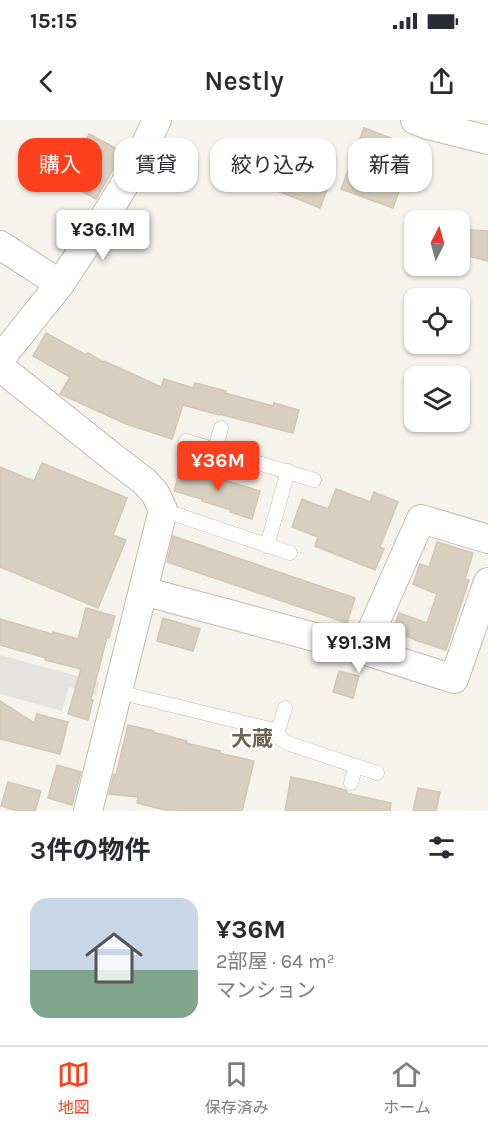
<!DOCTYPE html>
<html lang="ja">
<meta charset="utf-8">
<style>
:root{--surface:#fff;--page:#f7f7f7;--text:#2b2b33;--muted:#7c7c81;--line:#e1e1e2;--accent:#fc3f1d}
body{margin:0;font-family:Karla,"Noto Sans JP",sans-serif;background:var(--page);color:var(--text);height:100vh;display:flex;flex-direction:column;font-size:22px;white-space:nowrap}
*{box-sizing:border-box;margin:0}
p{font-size:20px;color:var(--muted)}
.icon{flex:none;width:33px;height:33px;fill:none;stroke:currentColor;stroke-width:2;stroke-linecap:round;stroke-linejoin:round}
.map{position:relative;height:691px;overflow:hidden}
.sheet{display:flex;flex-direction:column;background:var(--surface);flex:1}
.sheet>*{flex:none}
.guide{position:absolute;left:18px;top:18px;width:453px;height:54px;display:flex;gap:12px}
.needle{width:39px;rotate:6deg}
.fabs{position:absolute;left:404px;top:90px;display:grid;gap:12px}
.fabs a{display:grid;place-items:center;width:66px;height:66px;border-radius:12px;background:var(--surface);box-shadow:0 2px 4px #0004;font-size:30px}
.price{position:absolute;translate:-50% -51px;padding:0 14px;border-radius:6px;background:#fff;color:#222;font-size:20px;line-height:39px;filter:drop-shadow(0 2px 3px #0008)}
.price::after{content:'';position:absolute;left:50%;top:36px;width:18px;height:14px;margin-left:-9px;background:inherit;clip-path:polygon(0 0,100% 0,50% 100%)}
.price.active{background:var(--accent);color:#fff}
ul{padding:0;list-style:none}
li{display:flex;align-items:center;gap:18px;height:150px;padding:0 30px}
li+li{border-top:2px solid var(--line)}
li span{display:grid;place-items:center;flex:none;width:168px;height:120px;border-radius:18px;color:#555}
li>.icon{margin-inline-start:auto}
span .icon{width:72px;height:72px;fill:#fffc;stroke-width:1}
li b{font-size:26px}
h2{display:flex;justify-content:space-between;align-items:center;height:72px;padding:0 30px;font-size:26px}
.pill{padding:0 21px;border-radius:18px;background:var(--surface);box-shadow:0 2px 4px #0004;font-size:21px;line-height:54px}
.pill.active{background:var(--accent);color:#fff}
.status{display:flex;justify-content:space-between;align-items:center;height:42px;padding:0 30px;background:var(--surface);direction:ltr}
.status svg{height:16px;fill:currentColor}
header{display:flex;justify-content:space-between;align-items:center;height:78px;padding:0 30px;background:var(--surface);font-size:27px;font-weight:600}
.dock{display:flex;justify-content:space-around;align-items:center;height:84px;border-top:2px solid var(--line);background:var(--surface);font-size:16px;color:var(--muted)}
.dock a{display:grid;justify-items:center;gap:3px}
.dock .active{color:var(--accent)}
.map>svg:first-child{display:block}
.parking{fill:#e5e3e0}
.building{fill:#d8cfc1;stroke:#d3c7b4;stroke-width:1.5}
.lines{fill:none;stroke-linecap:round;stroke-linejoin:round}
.service-casing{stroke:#c2bbae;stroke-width:15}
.minor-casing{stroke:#c2bbae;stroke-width:30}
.service{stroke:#fff;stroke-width:14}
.minor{stroke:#fff;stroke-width:28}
.labels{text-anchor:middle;stroke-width:5;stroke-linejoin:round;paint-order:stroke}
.neighbourhood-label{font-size:21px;font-weight:bold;fill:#6e6250;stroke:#fff}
</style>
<div class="status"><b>15:15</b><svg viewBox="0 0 49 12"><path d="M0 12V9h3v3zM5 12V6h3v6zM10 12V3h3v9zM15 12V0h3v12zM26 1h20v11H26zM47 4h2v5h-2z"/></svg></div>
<header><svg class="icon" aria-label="back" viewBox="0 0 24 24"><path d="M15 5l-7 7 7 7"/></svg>Nestly<svg class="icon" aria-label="share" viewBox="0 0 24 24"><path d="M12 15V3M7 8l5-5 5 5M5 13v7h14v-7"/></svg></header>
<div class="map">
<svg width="488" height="691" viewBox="0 0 488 691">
<rect width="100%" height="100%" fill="#f6f3ec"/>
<path class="parking" d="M0,535L99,562L96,575L69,567L62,591L0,574Z"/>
<g class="building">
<path d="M364,8L415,27L393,88L341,69Z"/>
<path d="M89,14L123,32L96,79L64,62Z"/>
<path d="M287,47L329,64L320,88L278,71Z"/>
<path d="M459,109L488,111V141L459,134Z"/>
<path d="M46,213L86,235L88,233L103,242L104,241L161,267L164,259L193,268L195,263L226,271L225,273L273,286L274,283L299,290L293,313L219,294V295L183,285L172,319L126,304L60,274L70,257L33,236Z"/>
<path d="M42,343L127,378L113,415L126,420L98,488L0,447V347L34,361Z"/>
<path d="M181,347L260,371L252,399L230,392L231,390L202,381V379L174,371Z"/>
<path d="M336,369L370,382L374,372L398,382L380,427L384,429L375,450L315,426L318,417L292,407L302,379L328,389Z"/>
<path d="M173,416L355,478L347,503L167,442Z"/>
<path d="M437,422L473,433L465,459L469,460L446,530L418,521L393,510L399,493L427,503L437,474L413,464L420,444L429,447Z"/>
<path d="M86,488L115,496L109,518L107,517L91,579L93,580L88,600L68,594L81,549L45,540L46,538L0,525V499L52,514L53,512L78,519Z"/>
<path d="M163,498L200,509L193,531L157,521Z"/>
<path d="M339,551L359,556L353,578L333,572Z"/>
<path d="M0,581L34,603L37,594L68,602L60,634L0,619Z"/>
<path d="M128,605L154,611L153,612L187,621L186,623L220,631L219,633L254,641L242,691H169L137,683L138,677L109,674L114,654L116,655Z"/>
<path d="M57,645L81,652L72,685L48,678Z"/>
<path d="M291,657L315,662L345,670L347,671L346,673L391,683L390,691H285Z"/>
<path d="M8,662L41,671L35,691H18L1,686Z"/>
<path d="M418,668L440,672L436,691H413Z"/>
</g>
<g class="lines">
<defs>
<g id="service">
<path d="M186,321L314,360"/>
<path d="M215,330L221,308"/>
<path d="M163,390L290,433"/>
<path d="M267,426L288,351"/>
<path d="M118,572L278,611L280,618L287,623L377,653"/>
<path d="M278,611L285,588"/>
<path d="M351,663L355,647"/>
</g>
<g id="minor">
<path d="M415,0L428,5L488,20"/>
<path d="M0,125L60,164L109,90L135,47L157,0"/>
<path d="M0,239L60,164"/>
<path d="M0,247L115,339L144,361L155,373L163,390L88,691"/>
<path d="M143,471L363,530L454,559L488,462"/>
<path d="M363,530L421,399L488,419"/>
</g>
</defs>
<use href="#service" class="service-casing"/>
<use href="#minor" class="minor-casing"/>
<use href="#service" class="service"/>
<use href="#minor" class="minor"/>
</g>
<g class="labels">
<g class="neighbourhood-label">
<text x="252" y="626">大蔵</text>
</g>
</g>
</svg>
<div class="fabs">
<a><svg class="needle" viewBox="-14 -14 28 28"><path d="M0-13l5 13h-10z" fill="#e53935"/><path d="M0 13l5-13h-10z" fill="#7c7c81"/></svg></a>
<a><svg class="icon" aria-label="locate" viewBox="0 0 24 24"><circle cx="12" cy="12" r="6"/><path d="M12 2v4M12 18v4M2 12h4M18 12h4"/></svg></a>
<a><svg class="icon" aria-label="layers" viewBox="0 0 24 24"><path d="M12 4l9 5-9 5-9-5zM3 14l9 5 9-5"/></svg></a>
</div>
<b class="price" style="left:103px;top:141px">¥36.1M</b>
<b class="price active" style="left:218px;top:372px">¥36M</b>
<b class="price" style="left:359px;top:554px">¥91.3M</b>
<div class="guide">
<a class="pill active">購入</a>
<a class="pill">賃貸</a>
<a class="pill">絞り込み</a>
<a class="pill">新着</a>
</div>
</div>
<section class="sheet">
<h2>3件の物件<svg class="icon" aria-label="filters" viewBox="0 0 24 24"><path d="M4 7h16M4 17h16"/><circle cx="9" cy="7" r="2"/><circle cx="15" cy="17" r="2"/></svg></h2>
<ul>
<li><span style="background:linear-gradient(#c9d6e8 60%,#7fa58c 0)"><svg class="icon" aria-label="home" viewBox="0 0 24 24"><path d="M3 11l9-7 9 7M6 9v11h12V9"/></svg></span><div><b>¥36M</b><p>2部屋 · 64 m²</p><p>マンション</p></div></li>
</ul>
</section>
<nav class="dock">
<a class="active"><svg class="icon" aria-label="map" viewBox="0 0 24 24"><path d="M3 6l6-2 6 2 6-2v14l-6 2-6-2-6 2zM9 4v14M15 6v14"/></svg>地図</a>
<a><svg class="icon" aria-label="saved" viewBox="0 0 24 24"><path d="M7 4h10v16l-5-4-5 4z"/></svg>保存済み</a>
<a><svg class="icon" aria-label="home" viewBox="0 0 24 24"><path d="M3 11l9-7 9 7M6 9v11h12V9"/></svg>ホーム</a>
</nav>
